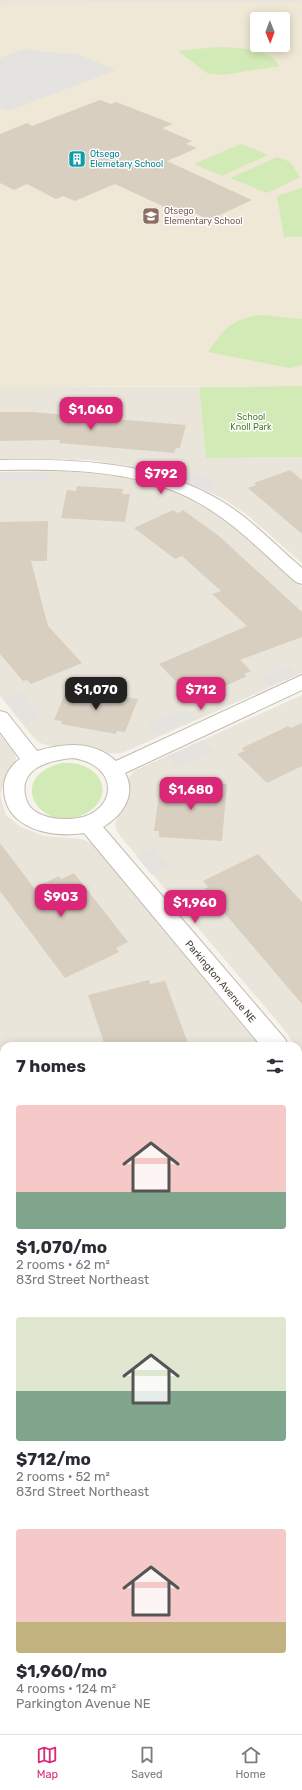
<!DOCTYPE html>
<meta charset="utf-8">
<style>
:root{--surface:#fff;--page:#f7f7f7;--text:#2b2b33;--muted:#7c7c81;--line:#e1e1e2;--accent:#db2777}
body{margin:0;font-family:Rubik,sans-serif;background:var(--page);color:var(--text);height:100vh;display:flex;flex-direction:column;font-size:15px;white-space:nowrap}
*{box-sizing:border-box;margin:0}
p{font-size:13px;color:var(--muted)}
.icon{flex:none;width:22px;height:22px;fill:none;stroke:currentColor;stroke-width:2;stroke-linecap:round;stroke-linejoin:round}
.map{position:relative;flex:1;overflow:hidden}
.drawer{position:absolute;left:0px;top:1042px;width:302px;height:692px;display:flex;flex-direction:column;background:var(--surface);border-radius:12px 12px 0 0;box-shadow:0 2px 10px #0003}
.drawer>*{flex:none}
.needle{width:26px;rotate:179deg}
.buttons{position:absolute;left:250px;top:12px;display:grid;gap:8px}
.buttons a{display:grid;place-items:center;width:40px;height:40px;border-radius:4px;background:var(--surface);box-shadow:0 2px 10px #0003;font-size:20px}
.price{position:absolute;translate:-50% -34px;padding:0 9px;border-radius:8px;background:var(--accent);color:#fff;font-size:13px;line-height:26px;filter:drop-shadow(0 1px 2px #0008)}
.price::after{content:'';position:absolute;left:50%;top:24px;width:12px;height:9px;margin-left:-6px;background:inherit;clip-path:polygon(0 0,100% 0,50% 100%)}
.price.current{background:#222;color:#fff}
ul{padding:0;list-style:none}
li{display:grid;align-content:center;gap:8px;height:212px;padding:0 16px}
li span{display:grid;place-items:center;height:124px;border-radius:4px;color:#555}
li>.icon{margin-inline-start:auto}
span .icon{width:72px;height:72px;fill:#fffc;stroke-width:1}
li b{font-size:17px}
h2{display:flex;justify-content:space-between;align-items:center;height:48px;padding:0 16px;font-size:17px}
.tabs{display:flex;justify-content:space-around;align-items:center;height:56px;border-top:1px solid var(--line);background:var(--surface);font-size:11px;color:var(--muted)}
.tabs a{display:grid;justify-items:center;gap:2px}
.tabs .current{color:var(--accent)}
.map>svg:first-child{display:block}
.residential{fill:#eae5da}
.education{fill:#efe8d6;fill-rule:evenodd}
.green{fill:#d2eab5}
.parking{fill:#e5e3e0}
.building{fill:#d8cfc1}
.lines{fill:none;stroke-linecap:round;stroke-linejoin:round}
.minor-casing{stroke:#c2bbae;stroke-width:2}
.tertiary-casing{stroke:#c2bbae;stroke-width:2}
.minor{fill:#fff;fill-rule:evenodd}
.tertiary{fill:#fff;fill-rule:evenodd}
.labels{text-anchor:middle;stroke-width:3;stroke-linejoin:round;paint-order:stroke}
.far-culture-label{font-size:9px;fill:#0d838f;stroke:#fff;text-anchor:start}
.far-education-label{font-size:9px;fill:#785e54;stroke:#fff;text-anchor:start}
.far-park-label{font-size:9px;fill:#4a7f2a;stroke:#fff}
.street-label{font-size:10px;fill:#4b4439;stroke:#fff}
</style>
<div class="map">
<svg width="302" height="1734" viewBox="0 0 302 1734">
<rect width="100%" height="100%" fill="#f6f3ec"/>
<g class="residential">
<path d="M0,0H302V3L0,4Z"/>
<path d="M0,387H199L206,458L302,457V563L246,514L222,498L168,475L124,465L90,460L0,459Z"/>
<path d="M67,471L117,476L158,485L192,499L230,522L302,587V673L122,753L104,754L84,748L50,746L40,743L33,737L0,696V472Z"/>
<path d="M302,695V1060L298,1046H296L283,1028L121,837L116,829L115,824L126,796L128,779L134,771Z"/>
<path d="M0,735L15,754L16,761L5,780L0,795L6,815L21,827L44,836L82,839L92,844L259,1046H4V1224L0,1222Z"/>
<rect x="298" y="1187" width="4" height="283"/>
<path d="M4,1357V1464L0,1463V1370Z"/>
</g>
<path class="education" d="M302,3V386L0,387V4ZM257,19H283V45H257Z"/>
<g class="green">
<path d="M217,47C235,48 271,47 279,66L222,75L207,73L178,51Z"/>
<path d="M241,144L268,155L222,176L194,164Z"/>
<path d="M277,157L290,162L300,177L267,193L230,178Z"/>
<path d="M302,188V237H284L277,196Z"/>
<path d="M261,315L302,319V365L290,368L208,352C224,329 231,319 261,315Z"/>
<path d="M302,386V457L206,458L199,387Z"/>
<path d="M62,763C70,763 78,763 86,767C105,776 109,797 91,810C46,842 0,778 62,763Z"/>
<path d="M302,1542V1603H298V1543Z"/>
<rect x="0" y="1546" width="4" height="62"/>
</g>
<g class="parking">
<path d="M27,48L34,51L77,54L116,70L8,111L0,108V58Z"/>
<path d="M185,470L217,483L208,491L175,478Z"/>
<path d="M47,472V480L0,481V473Z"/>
<path d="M289,665L299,674L271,686L261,677Z"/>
<path d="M20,692L40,718L25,724L4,699Z"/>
<path d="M185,709L195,719L157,736L147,725Z"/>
<path d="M204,741L214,751L176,767L167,756Z"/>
<path d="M153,847L170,866L152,875L136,856Z"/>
</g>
<g class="building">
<path d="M100,100L111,104L116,102L173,124L162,128L192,141L186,144L197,148L167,161L252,200L209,220L184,208L175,212L115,184L75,201L63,196L56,199L27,184L14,190L0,183V134L27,123L32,126Z"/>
<path d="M0,412H32L186,425L180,448H176L174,453L59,443L60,440L0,441Z"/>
<path d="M290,470L302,480V534L248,488L256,485L254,483Z"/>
<path d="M77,486L123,489L122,494H130L125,522L61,518L67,490L76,491Z"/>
<path d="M173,510L178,513L183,510L219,536L302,612V637L240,660L251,671L244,674L247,676L201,697L199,695L192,698L159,664L247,626L212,594L221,591L182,556L175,559L134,528Z"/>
<path d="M48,521L47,561H31L48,626L82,663L31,684L27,680L23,681L0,654V522Z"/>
<path d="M68,687L138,699L125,732L117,731L116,734L61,724L62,721L54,720Z"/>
<path d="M302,723V766L267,783L237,754L244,751L242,748L288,726L291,728Z"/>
<path d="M165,780L227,784L222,841L159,837V831H154L160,787H164Z"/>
<path d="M0,843L34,888L59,876L61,879L74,873L128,942L116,948L119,952L65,978L0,891Z"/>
<path d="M258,854L302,902V1004L204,889L208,887L203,881Z"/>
<path d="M149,980L150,984L165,981L189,1046H105L88,995Z"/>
</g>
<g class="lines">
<defs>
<g id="minor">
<path d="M0,460C77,459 155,461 223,502C252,520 276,546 302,568V584L296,582C268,558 243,531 212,511C149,469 73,469 0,470Z"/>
<path d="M302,675V690L125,773C137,795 122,816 103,827L285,1039L288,1046H261L84,833C51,838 3,829 4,787C4,776 11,765 20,759L0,732V711L7,713L37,751C64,743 93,740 116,761ZM73,758C125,766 116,820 66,819C58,819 50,818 42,815C33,811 27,806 25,795C20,767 51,760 73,758Z"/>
<path d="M298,1101L302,1103V1167L298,1166Z"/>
<path d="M0,1228L4,1229V1255L0,1254Z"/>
<path d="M4,1271V1306L0,1307V1273Z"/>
</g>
<g id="tertiary">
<path d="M302,1490V1520L298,1521V1491Z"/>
<rect x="0" y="1494" width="4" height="30"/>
</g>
</defs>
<use href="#minor" class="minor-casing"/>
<use href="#tertiary" class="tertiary-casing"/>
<use href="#minor" class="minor"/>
<use href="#tertiary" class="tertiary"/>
</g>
<defs>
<symbol id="building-square" viewBox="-11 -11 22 22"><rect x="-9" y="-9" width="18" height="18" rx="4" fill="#0f9aa8" stroke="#fff"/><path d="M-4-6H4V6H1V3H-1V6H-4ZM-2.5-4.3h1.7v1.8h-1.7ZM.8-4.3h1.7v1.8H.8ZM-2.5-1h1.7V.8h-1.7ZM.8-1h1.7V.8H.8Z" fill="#fff"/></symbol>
<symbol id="school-square" viewBox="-11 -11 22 22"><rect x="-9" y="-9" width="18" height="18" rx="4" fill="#8d6e63" stroke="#fff"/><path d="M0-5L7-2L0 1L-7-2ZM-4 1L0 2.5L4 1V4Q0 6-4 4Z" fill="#fff"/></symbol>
</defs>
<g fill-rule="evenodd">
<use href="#building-square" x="67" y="149" width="20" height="20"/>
<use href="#school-square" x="141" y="206" width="20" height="20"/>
</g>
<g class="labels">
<g class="far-culture-label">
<text x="90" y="157">Otsego<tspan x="90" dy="10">Elemetary School</tspan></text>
</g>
<g class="far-education-label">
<text x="164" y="214">Otsego<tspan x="164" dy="10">Elementary School</tspan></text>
</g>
<g class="far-park-label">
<text x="251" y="420">School<tspan x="251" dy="10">Knoll Park</tspan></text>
</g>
<g class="street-label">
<text transform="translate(221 981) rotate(50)" y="4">Parkington Avenue NE</text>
</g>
</g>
</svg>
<div class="buttons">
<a><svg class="needle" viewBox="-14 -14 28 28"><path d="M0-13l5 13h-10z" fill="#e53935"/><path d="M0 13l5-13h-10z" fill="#7c7c81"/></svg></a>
</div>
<b class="price" style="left:91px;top:431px">$1,060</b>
<b class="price" style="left:161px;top:495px">$792</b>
<b class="price current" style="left:96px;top:711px">$1,070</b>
<b class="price" style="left:201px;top:711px">$712</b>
<b class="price" style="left:191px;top:811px">$1,680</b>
<b class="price" style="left:61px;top:918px">$903</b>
<b class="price" style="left:195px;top:924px">$1,960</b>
<section class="drawer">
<h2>7 homes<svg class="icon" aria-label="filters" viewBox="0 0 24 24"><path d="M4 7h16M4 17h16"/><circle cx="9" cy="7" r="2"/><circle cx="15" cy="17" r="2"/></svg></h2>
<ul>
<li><span style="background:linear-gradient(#f6c9c9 70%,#7fa58c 0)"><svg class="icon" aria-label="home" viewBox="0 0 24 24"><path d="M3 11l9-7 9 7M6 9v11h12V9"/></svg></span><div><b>$1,070/mo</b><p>2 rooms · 62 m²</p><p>83rd Street Northeast</p></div></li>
<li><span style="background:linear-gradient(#dfe7d0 60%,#7fa58c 0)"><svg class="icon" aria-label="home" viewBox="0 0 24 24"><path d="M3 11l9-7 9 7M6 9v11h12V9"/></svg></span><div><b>$712/mo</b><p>2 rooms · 52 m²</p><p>83rd Street Northeast</p></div></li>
<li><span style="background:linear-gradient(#f6c9c9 75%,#c2b280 0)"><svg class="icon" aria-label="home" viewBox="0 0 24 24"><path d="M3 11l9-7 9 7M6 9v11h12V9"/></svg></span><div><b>$1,960/mo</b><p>4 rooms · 124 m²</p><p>Parkington Avenue NE</p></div></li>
</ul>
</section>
</div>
<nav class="tabs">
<a class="current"><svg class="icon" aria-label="map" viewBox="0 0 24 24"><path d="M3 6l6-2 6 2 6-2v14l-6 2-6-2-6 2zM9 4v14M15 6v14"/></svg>Map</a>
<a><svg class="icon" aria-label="saved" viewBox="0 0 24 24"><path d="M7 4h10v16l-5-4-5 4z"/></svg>Saved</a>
<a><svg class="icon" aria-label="home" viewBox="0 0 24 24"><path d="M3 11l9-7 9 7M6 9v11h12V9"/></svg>Home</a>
</nav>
